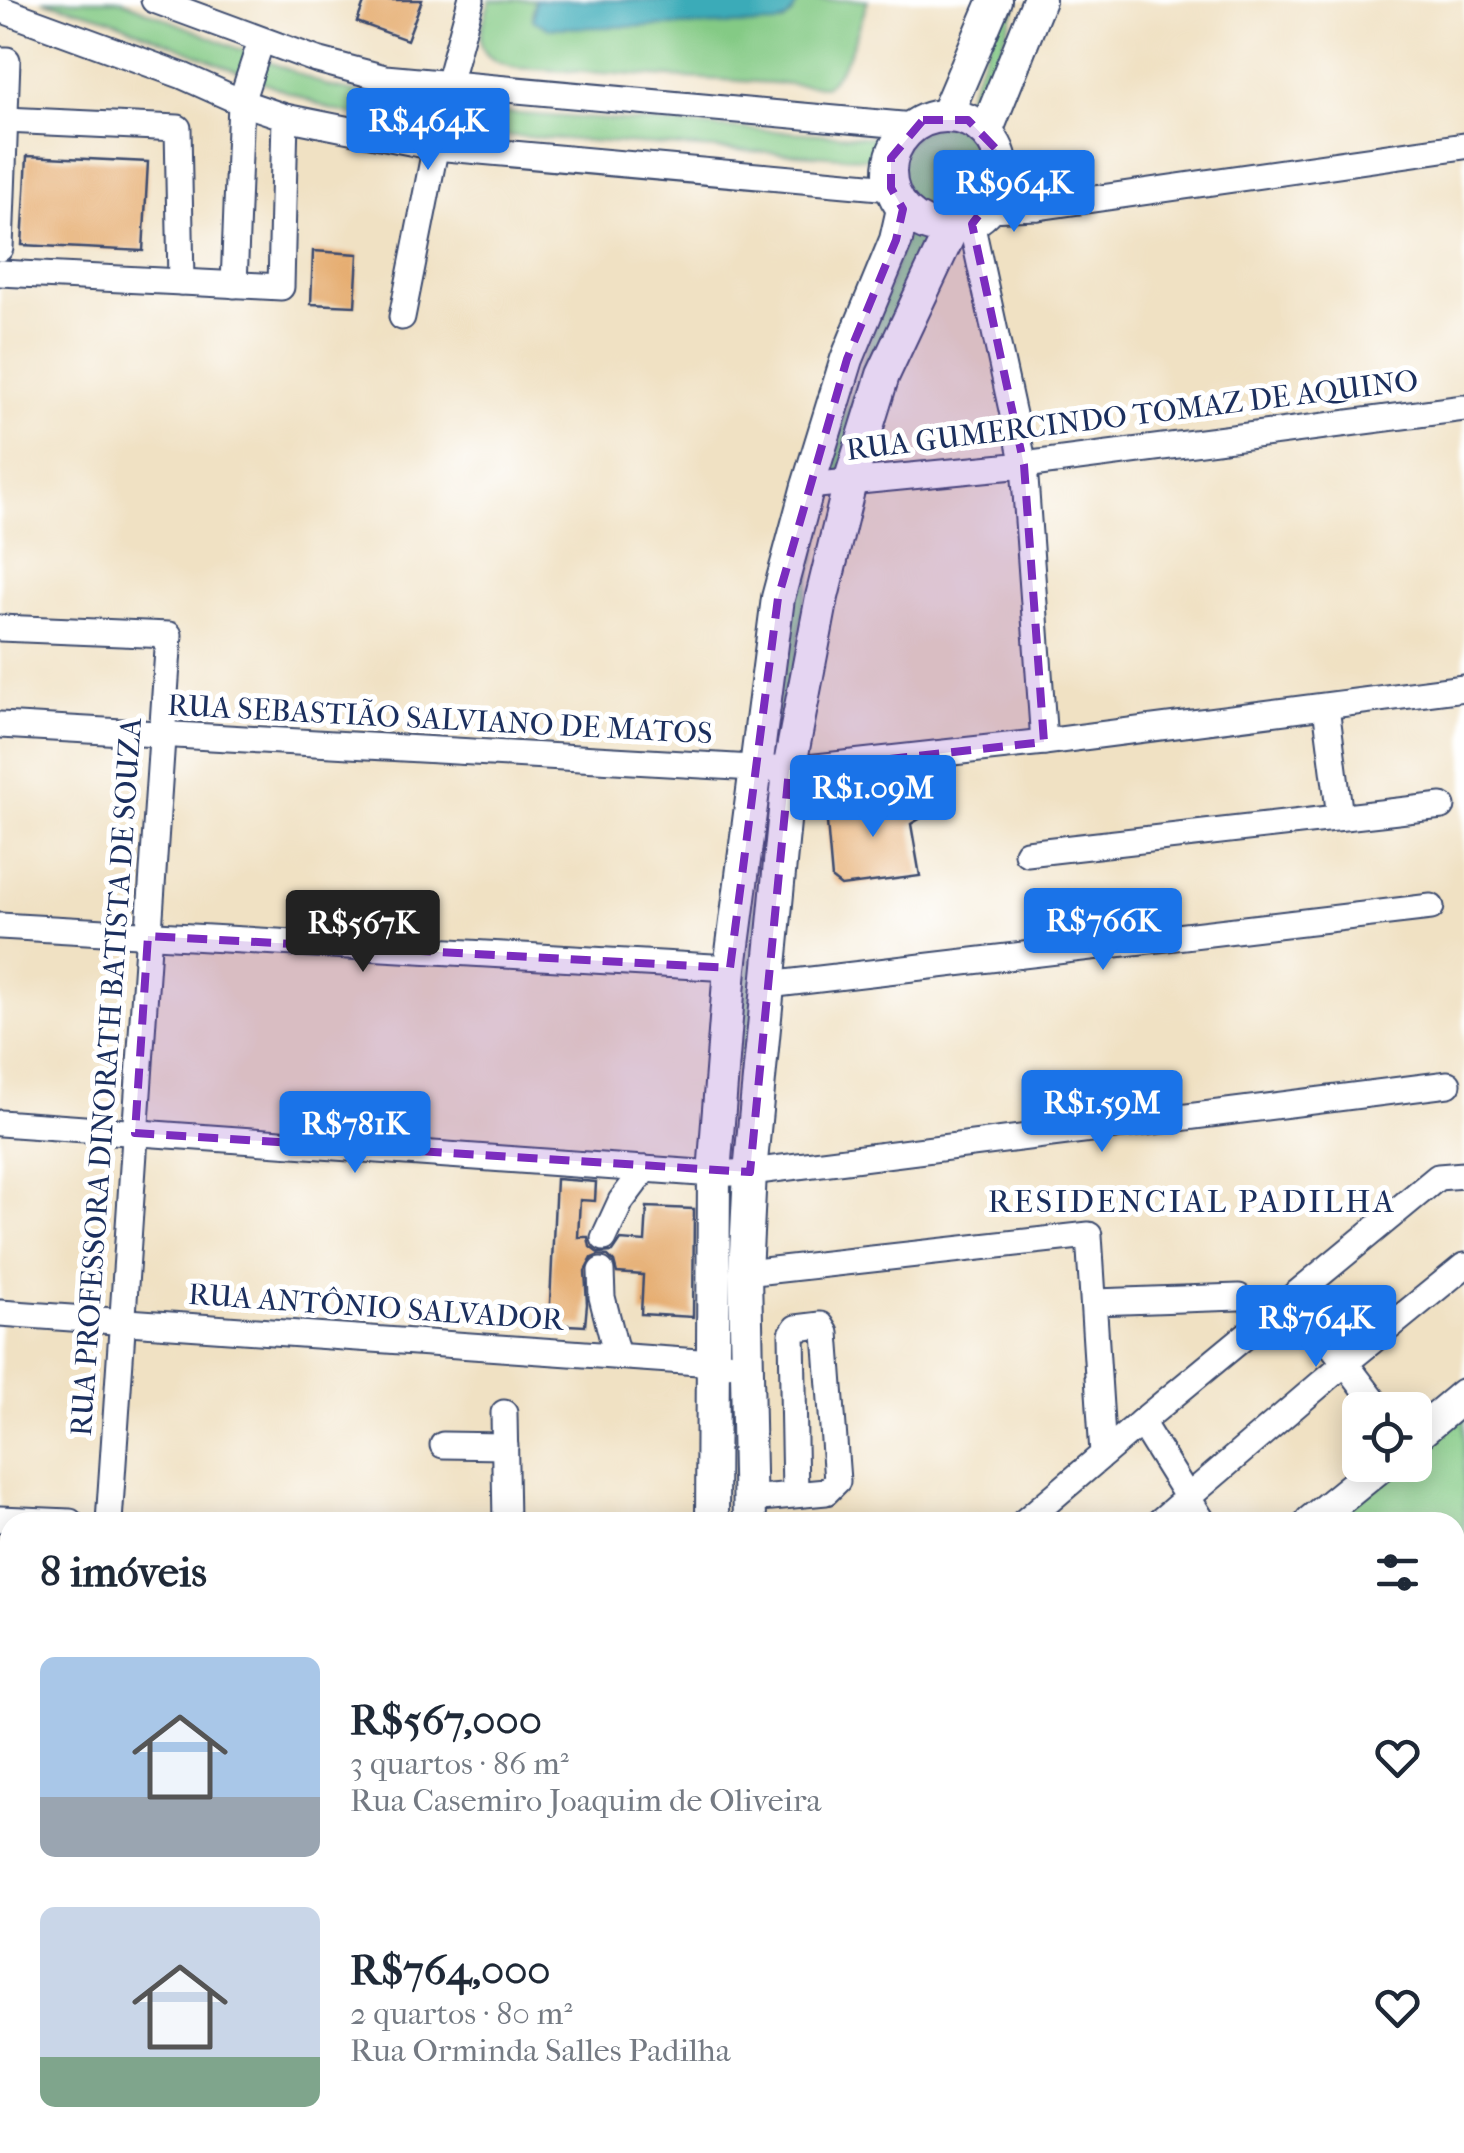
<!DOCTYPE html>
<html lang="pt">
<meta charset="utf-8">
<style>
:root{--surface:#fff;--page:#f6f6f7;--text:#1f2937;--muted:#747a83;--accent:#1a73e8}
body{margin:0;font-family:"IM FELL French Canon",serif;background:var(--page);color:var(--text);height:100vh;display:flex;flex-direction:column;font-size:38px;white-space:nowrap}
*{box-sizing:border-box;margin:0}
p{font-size:32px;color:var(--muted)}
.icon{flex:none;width:55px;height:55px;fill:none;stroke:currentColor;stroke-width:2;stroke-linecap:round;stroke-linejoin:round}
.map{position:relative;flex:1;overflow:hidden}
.side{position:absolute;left:0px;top:1512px;width:1465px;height:642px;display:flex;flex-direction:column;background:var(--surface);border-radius:30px 30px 0 0;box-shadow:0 5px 25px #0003}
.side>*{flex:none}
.tools{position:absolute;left:1342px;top:1392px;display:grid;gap:20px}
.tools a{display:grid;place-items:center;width:90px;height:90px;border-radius:15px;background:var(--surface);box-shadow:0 5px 25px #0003;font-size:50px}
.price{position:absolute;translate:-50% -85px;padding:0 22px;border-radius:10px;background:var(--accent);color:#fff;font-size:32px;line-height:65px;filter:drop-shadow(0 2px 5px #0008)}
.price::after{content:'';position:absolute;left:50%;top:60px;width:30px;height:22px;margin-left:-15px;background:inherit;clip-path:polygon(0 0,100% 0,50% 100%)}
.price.on{background:#222;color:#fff}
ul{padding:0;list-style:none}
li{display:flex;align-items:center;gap:30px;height:250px;padding:0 40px}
li span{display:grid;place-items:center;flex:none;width:280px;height:200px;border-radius:15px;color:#555}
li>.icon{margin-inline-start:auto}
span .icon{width:120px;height:120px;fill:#fffc;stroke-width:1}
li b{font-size:42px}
h2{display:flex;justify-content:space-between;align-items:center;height:120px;padding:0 40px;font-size:42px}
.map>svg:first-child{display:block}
.green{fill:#84ca85;stroke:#507c72;stroke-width:2.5}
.water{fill:#3babb8;stroke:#2b6d8b;stroke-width:2.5}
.building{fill:#e5ab6d}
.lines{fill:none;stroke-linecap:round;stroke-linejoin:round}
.minor-casing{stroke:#3b4a6d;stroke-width:29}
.major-casing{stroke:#3b4a6d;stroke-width:36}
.minor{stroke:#fff;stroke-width:25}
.major{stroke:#fff;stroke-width:32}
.marked{fill:#7b2cbf;fill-opacity:0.2;stroke:#7b2cbf;stroke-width:8;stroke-dasharray:20 12;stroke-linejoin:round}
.labels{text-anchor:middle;stroke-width:10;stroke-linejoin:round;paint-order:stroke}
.street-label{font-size:30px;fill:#1b2f5e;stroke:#fff}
.neighbourhood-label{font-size:32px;letter-spacing:2.5px;fill:#1b2f5e;stroke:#fff}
</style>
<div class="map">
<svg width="1464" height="2153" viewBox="0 0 1464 2153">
<rect width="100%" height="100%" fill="#fff"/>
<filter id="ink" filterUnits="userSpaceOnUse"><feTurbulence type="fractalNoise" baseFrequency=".01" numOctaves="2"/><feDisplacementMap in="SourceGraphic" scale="20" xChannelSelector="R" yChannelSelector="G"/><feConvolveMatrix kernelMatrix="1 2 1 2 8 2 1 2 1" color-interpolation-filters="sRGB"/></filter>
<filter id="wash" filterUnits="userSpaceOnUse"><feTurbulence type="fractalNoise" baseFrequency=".0048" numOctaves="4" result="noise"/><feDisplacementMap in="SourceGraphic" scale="40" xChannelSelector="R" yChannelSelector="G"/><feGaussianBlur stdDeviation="2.25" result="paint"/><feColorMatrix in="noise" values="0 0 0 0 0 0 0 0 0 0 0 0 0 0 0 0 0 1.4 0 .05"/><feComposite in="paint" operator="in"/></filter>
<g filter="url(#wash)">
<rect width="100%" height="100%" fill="#f0e1c3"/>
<g class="green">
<path d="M42,0H121L328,86L417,105L425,114L422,123L406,126L332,110L107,18Z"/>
<path d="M490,0H535L532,15L783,22L791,15L799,0H868C858,29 850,66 825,86L516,68C469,57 479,37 490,0Z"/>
<path d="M1007,0H1018L976,118L961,111Z"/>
<path d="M464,110L881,138L877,145L875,159L465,133L459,123Z"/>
<circle cx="945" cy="170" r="46"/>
<path d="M909,226L927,236L908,295L839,478L823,477Z"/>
<path d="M831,494L813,563L801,621L784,760L768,756L810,499Z"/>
<path d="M777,775L742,1163L730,1162L745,986L768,781Z"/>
<path d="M1464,1406V1558L1455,1565V1522H1326L1394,1465H1415V1447Z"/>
<path d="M311,2145H544L534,2153H339Z"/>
</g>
<path class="water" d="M535,0H799C793,12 789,21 775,24L548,28L533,20Z"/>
<g id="blocks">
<g class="building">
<path d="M365,0H422L407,40L357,22Z"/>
<path d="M27,156L148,162L143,251L22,245Z"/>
<path d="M313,251L358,254L355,306L311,304Z"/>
<path d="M910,794L918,800L921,818L911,824L920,876L841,886L832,879L826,811L831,803Z"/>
<path d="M556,1179L596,1182L595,1201L580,1200L578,1237H588L590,1247L598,1253L613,1252L621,1240L645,1242L647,1207L694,1209L693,1317L641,1314L643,1275L617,1273L614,1262L608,1256L599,1255L592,1258L585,1271L587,1304L585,1326L549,1324Z"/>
</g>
</g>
</g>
<g filter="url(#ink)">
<use href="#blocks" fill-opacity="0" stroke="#3b4a6d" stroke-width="2.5"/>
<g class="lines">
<defs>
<g id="minor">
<path d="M154,0L317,60L385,78L913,126"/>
<path d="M0,9L183,76L241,102L285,117L435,147L891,188"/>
<path d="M0,60H7L0,248"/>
<path d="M5,120L178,128L181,282"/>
<path d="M1002,173L1038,207"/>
<path d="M988,209L1038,207L1464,146"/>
<path d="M971,222L1024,465L1044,742"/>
<path d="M0,273L281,287L285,117"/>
<path d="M234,285L241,102L261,41"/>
<path d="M402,317L448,84L471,0"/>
<path d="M808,486L1024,465L1464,408"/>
<path d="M0,628L169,635L109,1522"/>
<path d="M1326,707L1340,817"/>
<path d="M0,725L789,770L1044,742L1464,688"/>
<path d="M1027,853L1442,806"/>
<path d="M0,926L730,968"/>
<path d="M768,985L1431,907"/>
<path d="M0,1123L714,1174L750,1172L1448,1084"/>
<path d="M604,1238L621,1201L645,1169"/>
<path d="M601,1271L602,1297L617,1356"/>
<path d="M745,1273L1089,1235L1103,1454"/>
<path d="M1295,1297L1381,1410"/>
<path d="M1095,1302L1239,1297"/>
<path d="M0,1313L727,1364"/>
<path d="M504,1413L506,1522"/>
<path d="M1141,1422L1203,1522"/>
<path d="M443,1445L505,1446"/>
<path d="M750,1499L826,1492L837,1481L826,1333L821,1325L796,1328L792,1334L795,1494"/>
<path d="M0,1519L70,1522"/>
<path d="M1024,1522L1141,1422L1438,1177L1464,1175"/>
<path d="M1159,1522L1345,1363L1464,1266"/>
<path d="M0,1722L10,1723"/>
<path d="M1455,1781L1464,1806"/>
<path d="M0,1924H10"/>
<path d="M0,2107H10"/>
<path d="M1154,2145L1157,2153"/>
<path d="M1372,2145L1375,2153"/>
<path d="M1403,2153L1445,2145"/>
</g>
<g id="major">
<path d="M946,115L995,0"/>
<circle cx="946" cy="172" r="56"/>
<path d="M986,132L1039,0"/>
<path d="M1415,1436L1464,1395"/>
<path d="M712,1522L714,1174L730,968L778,598L808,486L847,359L896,240L903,209"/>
<path d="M750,1522L745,1273L750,1172L789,770L822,597L850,482L883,375L952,228"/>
<path d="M1311,1522L1381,1465"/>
<path d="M1455,1584L1464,1577"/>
<path d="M31,2145L189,2153"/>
<path d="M708,2145V2153"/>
<path d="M758,2145L760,2153"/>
<path d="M558,2153L568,2145"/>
<path d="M804,2153L808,2145"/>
</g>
</defs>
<use href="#minor" class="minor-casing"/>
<use href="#major" class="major-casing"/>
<use href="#minor" class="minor"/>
<use href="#major" class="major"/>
</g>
</g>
<path class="marked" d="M923,120H968L998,151L999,189L972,224L1024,465L1044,742L789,770L750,1172L135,1133L148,936L730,968L778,598L847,359L896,240L903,209L891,188V158Z"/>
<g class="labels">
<g class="street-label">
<text transform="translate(1132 415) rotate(-7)" y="10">RUA GUMERCINDO TOMAZ DE AQUINO</text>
<text transform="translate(440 719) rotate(3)" y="10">RUA SEBASTIÃO SALVIANO DE MATOS</text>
<text transform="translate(106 1077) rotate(-86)" y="10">RUA PROFESSORA DINORATH BATISTA DE SOUZA</text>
<text transform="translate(376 1307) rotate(4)" y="10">RUA ANTÔNIO SALVADOR</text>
</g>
<g class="neighbourhood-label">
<text x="1192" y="1212">RESIDENCIAL PADILHA</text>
</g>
</g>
</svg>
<div class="tools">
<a><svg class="icon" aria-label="locate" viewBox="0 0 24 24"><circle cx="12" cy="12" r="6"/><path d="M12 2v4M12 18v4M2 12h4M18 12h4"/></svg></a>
</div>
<b class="price" style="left:428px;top:173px">R$464K</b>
<b class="price" style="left:1014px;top:235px">R$964K</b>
<b class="price" style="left:873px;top:840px">R$1.09M</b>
<b class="price" style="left:1103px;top:973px">R$766K</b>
<b class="price on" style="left:363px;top:975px">R$567K</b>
<b class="price" style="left:1102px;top:1155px">R$1.59M</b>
<b class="price" style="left:355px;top:1176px">R$781K</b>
<b class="price" style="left:1316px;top:1370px">R$764K</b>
<section class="side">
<h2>8 imóveis<svg class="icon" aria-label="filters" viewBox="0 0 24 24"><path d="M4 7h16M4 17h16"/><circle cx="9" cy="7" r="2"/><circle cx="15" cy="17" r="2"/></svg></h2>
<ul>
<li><span style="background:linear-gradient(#a9c7e8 70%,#9aa5b1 0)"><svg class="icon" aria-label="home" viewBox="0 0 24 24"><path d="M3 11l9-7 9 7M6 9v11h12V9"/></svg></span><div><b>R$567,000</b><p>3 quartos · 86 m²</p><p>Rua Casemiro Joaquim de Oliveira</p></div><svg class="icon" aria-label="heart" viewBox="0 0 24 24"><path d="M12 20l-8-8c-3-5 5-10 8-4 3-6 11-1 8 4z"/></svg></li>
<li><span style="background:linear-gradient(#c9d6e8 75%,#7fa58c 0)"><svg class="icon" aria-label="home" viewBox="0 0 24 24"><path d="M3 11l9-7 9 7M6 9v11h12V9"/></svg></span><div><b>R$764,000</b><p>2 quartos · 80 m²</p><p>Rua Orminda Salles Padilha</p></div><svg class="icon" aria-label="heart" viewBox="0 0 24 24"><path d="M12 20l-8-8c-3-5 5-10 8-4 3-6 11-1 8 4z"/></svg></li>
</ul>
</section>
</div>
